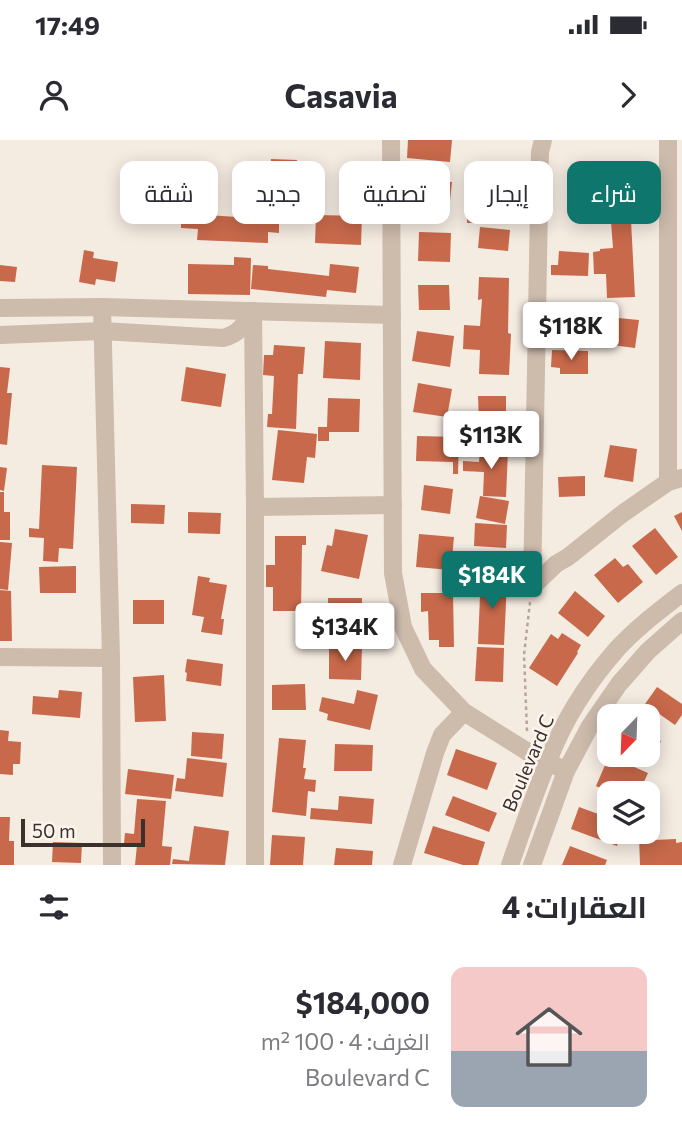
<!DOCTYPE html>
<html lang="ar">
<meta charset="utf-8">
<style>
:root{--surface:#fff;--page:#f2f2f3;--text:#2b2b33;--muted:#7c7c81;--line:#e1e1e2;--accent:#0f766e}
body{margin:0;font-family:Commissioner,Cairo,sans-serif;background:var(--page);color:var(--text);direction:rtl;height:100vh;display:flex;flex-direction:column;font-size:26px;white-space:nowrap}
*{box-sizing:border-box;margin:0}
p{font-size:23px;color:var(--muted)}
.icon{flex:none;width:38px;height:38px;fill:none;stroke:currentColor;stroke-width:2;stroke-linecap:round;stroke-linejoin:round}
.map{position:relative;height:725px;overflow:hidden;direction:ltr}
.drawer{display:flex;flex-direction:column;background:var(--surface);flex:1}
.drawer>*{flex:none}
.hud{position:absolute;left:21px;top:21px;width:640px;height:63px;direction:rtl;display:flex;gap:14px}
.needle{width:46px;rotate:203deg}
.tools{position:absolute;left:597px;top:564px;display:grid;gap:14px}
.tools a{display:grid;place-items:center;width:63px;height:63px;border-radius:14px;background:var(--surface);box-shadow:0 4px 18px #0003;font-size:35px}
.scale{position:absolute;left:21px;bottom:18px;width:124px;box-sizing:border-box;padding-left:7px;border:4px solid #3b302b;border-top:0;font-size:19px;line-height:24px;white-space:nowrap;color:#3b302b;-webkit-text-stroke:5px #fbf5ee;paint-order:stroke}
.price{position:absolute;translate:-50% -60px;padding:0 16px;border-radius:7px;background:#fff;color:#222;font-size:23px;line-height:46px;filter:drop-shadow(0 2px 4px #0008)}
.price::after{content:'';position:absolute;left:50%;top:42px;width:21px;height:16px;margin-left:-10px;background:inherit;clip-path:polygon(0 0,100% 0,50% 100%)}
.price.on{background:var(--accent);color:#fff}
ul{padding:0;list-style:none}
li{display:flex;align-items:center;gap:21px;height:175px;padding:0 35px}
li+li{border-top:2px solid var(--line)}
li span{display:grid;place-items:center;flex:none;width:196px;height:140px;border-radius:14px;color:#555}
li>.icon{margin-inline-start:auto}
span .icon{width:84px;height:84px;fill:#fffc;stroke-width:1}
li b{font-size:30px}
h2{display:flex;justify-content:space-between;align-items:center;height:84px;padding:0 35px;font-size:30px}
.pill{padding:0 24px;border-radius:14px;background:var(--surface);box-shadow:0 4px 18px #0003;font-size:24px;line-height:63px}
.pill.on{background:var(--accent);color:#fff}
.status{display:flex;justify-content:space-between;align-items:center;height:49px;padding:0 35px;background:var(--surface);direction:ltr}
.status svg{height:19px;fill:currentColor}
header{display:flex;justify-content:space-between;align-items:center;height:91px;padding:0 35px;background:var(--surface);font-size:32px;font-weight:700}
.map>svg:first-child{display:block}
.building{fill:#c8694b}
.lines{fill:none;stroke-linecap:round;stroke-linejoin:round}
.path{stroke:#b9a596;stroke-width:2.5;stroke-dasharray:3.5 3.5;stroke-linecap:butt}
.minor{stroke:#cdbbac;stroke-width:18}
.labels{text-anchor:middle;stroke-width:5;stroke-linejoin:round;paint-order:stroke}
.street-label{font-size:19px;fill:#3b302b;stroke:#fbf5ee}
</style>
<div class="status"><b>17:49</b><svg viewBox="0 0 49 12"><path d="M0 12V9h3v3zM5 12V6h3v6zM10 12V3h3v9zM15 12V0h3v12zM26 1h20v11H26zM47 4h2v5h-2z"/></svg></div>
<header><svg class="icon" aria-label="forward" viewBox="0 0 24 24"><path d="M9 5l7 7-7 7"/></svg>Casavia<svg class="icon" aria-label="person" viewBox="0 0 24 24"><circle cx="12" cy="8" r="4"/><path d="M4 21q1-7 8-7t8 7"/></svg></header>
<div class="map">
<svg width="682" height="725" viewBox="0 0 682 725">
<rect width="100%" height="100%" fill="#f4ebe1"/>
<g class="building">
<path d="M408,0H452L450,22L407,18Z"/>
<path d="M271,19L297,20L294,74L279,73V93L268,92V103L197,100L198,89L181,88V75H194V66L184,65L186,32L209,33L207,75L269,79Z"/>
<path d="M418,38L452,42L449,70L415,67Z"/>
<path d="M466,57H513L514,83H467Z"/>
<path d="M630,61L635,157L607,158L606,134H594L593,112L600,111V109L613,108L611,82H602L601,67L623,66V62Z"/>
<path d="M316,75L362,76L361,105L315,103Z"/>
<path d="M480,87L510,90L508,111L478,108Z"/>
<path d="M419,92L451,93L450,122L418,121Z"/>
<path d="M84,110L94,112L93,118L118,122L115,142L96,139L95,145L79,142Z"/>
<path d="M559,111L589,113L588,136L551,135V125H558Z"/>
<path d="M234,117L251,118L250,155L188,154V124L234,125Z"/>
<path d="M330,124L359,127L356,153L327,150L326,157L251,149L253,125L268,126V129L329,136Z"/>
<path d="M0,125L17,127L15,142L0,141Z"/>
<path d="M479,137L509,138L508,193L511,194L509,235L479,234L480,210L463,209L464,185L480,186L482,159L478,160Z"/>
<path d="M418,145H449L450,170H419Z"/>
<path d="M608,177L639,180L635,208L596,203L598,191L606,192Z"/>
<path d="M417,191L454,196L450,227L412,221Z"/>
<path d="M325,201L361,203L360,240L323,238Z"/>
<path d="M274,205L305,207L303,234H298L296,289L267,287L268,274H272L274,236L263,235L264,215H273Z"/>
<path d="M552,210L588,211V234H560V228L551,227Z"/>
<path d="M0,227L10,228L7,253H12L7,305L0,304Z"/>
<path d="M186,227L226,234L221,267L181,261Z"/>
<path d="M418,243L452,249L447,277L413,272Z"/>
<path d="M478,256H506V284H479Z"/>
<path d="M328,258L360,259L359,292H329V301H318V287H327Z"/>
<path d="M278,290L317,294L315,318L307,317L304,343L272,340Z"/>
<path d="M417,296L459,297L458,334H453V322L416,321Z"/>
<path d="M610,305L637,309L633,342L604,337Z"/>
<path d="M480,309L508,310L506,357L483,356L484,332L463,331V321L479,322Z"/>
<path d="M42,325L77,327L73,409L59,408L58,422L43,421L44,398L29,397V388L39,389Z"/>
<path d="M0,327L7,328L4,351L0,350Z"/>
<path d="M585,336V356L559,357L558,337Z"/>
<path d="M424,345L453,349L450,374L421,370Z"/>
<path d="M0,352H4V372H10V400H0Z"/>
<path d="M480,356L509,361L505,384L476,378Z"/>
<path d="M131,364L165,365L164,384L131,383Z"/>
<path d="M188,372L221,373L220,394L188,393Z"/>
<path d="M682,372V391L674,376Z"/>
<path d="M475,383L507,385L506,408L474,406Z"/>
<path d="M655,388L678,417L656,435L632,406Z"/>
<path d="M335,389L368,395L359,439L321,431L327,405L332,406Z"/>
<path d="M419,394L454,397L451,430L416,427Z"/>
<path d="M275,396H306V405H302L301,471H273V447H266V425H275Z"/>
<path d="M0,402L12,403L8,450L0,449Z"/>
<path d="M615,418L623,427L628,424L643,442L618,463L594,435Z"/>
<path d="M76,426V453H40L39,427Z"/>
<path d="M198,436L210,438L209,442L227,445L221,479H224L222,495L201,492L204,477L192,475Z"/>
<path d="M475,439L507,441L504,505L478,504L480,456L475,455Z"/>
<path d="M0,450L11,451L12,501H0Z"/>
<path d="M575,451L605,476L588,497L558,473Z"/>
<path d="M421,453H453L454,507H439V500H429L428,471L421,472Z"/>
<rect x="328" y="458" width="34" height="35"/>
<rect x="133" y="460" width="31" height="24"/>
<path d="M562,493L581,505L577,512L578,513L557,546L529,528L551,494L558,499Z"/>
<path d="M329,506H362L361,540L329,539Z"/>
<path d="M477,507L504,508L503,542L475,541Z"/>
<path d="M187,519L223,524L221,546L186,541L187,533L185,532Z"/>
<path d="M164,535L166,581L135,582L133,537Z"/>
<path d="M305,544L306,570H272V545Z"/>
<path d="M657,547L682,564V575L675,585L645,564Z"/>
<path d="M59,550L82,552L80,578L32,574L33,556L58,558Z"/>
<path d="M357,550L378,555L370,590L327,580L328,574L319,571L322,557L354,564Z"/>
<path d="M0,590L9,591L8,601L21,602L20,624H13V635L0,634Z"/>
<path d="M192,592L224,594L222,619L191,616Z"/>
<path d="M648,594L661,601L649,623L632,614H648Z"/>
<path d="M279,598L306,600L303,628H306L304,639L316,640L315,652L308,651L306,676L272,672Z"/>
<path d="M335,604L373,605L372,631H334Z"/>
<path d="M456,609L497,623L487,650L447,635Z"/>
<path d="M609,616L648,633L639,653H612L596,646Z"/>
<path d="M187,618L227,623L223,657L175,651L177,638L185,639Z"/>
<path d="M128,629L174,635L171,659L125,654Z"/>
<path d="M339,656L374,659L372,684L310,679L311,668L338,670Z"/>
<path d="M453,656L497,673L489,692L445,675Z"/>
<path d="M137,659L166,661L162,706L172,707L170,725H135L137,705L124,704L125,693L134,694Z"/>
<path d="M579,667L609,678V691H622L617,706L571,689Z"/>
<path d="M0,677H10L9,701H14V725H0Z"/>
<path d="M194,686L229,691L225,725L172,724L173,719L189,721Z"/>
<path d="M433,686L485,702L478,725H463L424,713Z"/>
<path d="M272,695L305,697L303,725H270Z"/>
<path d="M654,696V700L676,699V703L682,702V725H640L639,697Z"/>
<path d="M53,702L82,703L81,723L52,722Z"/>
<path d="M570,706L607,720L605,725H562Z"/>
<path d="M336,708L373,711L372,725H334Z"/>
</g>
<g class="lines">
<path class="path" d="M527,591L524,515L530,462"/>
<g class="minor">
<path d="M391,0L393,433L403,487L423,529L464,572L528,612L566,631"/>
<path d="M543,0L540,12L532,447L556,424L568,417L622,374L668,342L682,338"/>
<path d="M102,167L111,518L112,725"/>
<path d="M0,168L102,167L392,175"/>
<path d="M253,171L255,367V725"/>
<path d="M0,195L102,191L223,198C239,194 244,185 253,171"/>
<path d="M668,342V0"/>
<path d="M255,367L393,365"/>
<path d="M0,517L111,518"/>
<path d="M402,725L435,613L442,595L464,572"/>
<path d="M510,725C522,691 533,657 547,624C562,583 588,542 617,509C636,488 659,471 682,453"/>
<path d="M532,725L566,631L590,586L619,544L648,511L682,481"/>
</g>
</g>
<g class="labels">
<g class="street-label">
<text transform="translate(528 623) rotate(-67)" y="7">Boulevard C</text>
</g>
</g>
</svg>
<div class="tools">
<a><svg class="needle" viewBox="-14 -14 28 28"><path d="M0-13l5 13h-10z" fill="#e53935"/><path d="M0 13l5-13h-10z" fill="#7c7c81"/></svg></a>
<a><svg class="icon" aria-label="layers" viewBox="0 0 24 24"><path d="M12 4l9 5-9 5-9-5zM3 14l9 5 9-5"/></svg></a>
</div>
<div class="scale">50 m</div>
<b class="price" style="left:571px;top:222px">$118K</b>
<b class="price" style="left:491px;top:331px">$113K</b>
<b class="price on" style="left:492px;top:471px">$184K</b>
<b class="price" style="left:345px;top:523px">$134K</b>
<div class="hud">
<a class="pill on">شراء</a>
<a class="pill">إيجار</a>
<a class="pill">تصفية</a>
<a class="pill">جديد</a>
<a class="pill">شقة</a>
</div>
</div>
<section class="drawer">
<h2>العقارات: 4<svg class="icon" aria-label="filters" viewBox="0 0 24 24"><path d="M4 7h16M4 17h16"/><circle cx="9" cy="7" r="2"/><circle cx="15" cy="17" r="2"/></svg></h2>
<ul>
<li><span style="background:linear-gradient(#f6c9c9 60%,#9aa5b1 0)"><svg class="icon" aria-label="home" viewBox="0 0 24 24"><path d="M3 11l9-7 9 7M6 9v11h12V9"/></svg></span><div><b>$184,000</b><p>الغرف: 4 · 100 m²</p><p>Boulevard C</p></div></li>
</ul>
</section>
